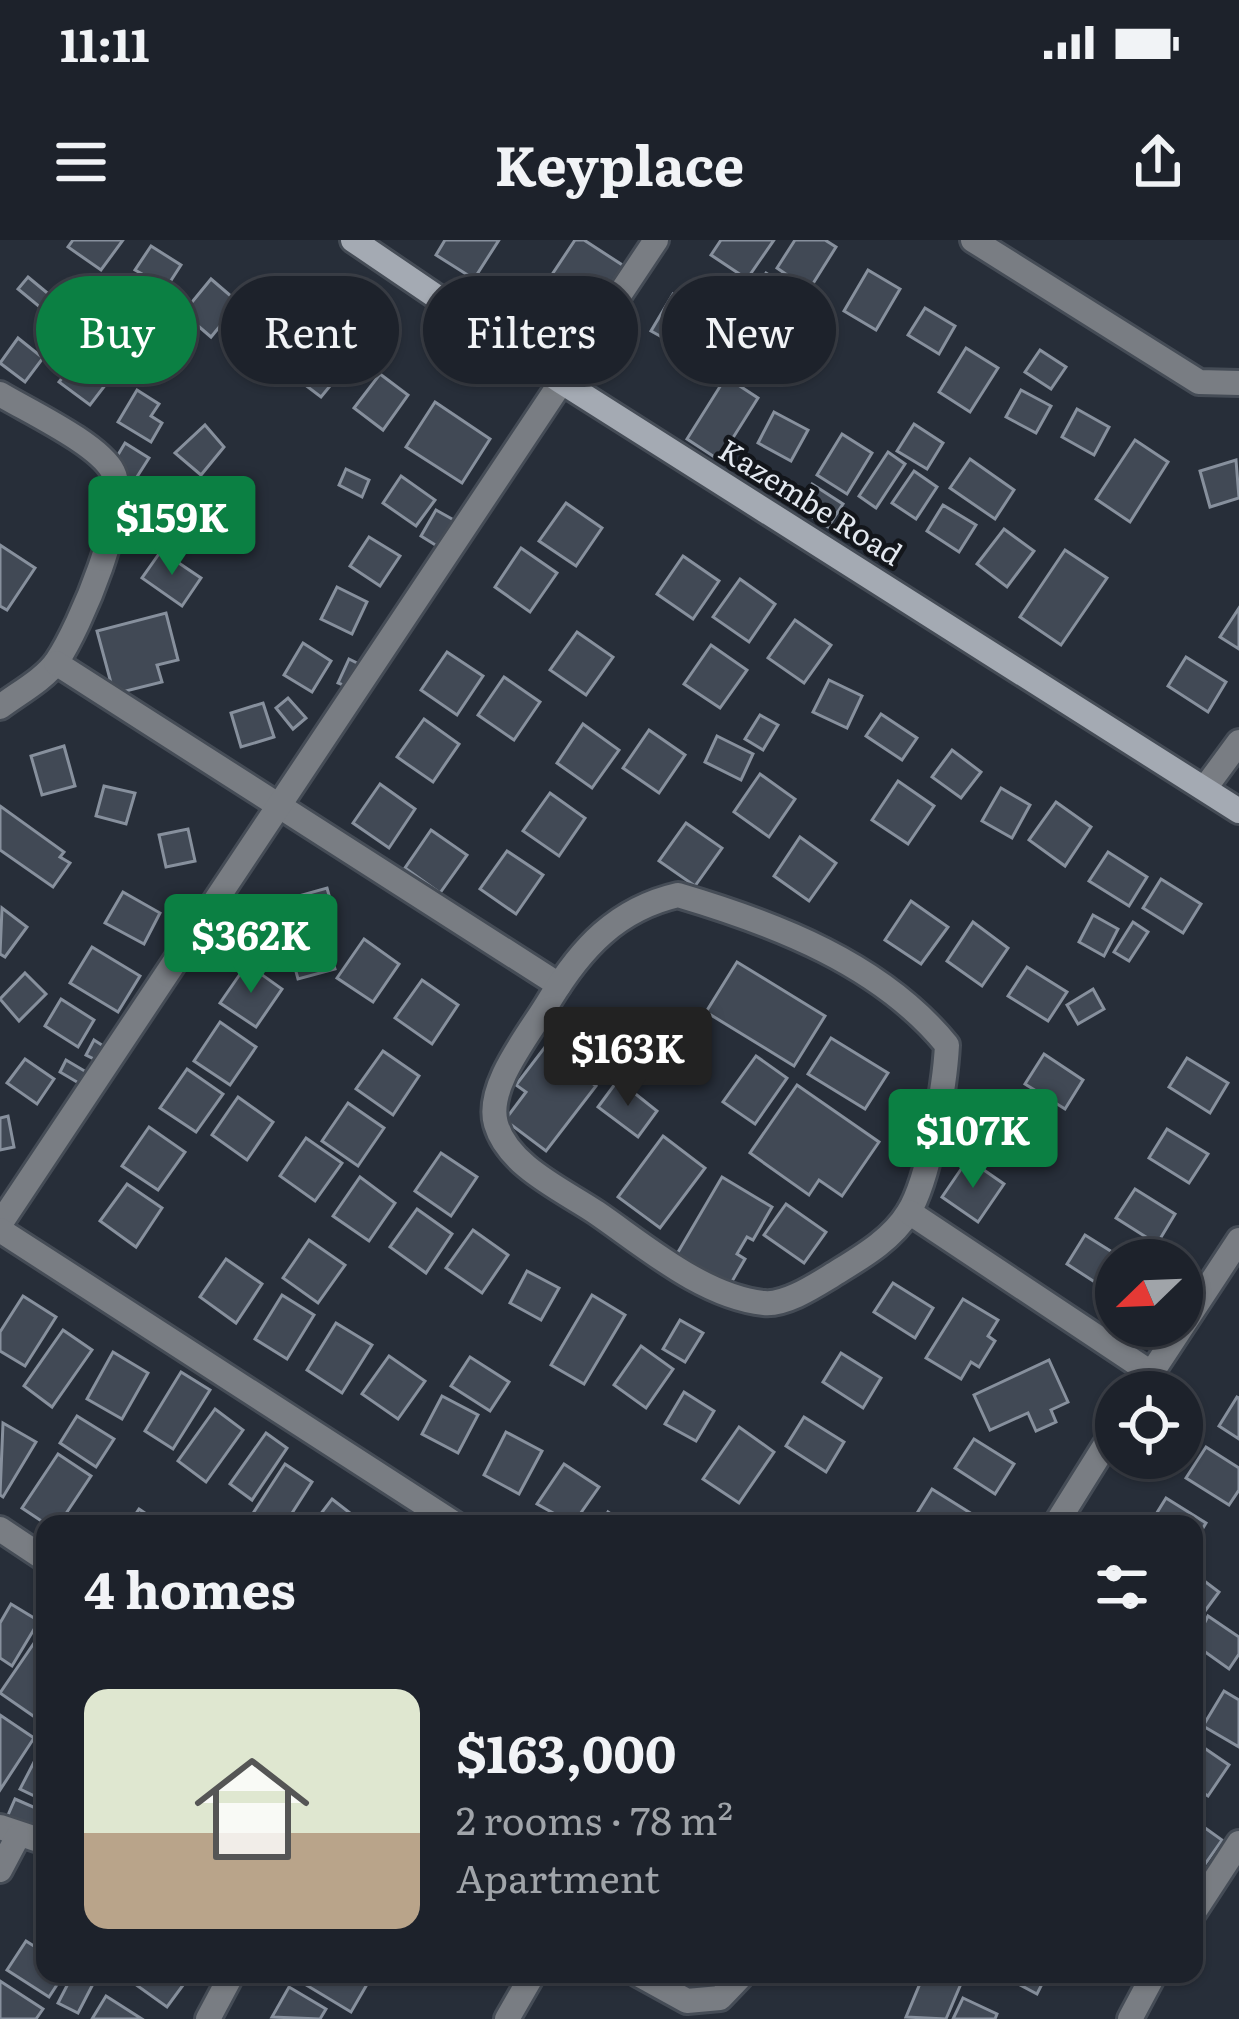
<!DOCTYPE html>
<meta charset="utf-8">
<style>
:root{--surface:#1d222b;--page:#2a2f37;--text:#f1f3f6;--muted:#a0a4a9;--line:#3b3f47;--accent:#0b8043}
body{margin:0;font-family:Literata,serif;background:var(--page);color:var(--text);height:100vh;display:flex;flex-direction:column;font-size:45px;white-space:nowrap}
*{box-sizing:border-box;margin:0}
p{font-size:39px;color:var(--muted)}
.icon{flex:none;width:66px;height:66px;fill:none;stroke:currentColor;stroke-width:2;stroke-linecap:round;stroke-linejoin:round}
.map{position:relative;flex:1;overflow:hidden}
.sheet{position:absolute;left:36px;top:1275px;width:1167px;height:468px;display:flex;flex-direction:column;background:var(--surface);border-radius:24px;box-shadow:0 3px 9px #0004,0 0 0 3px var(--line)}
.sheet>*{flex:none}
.banner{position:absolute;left:36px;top:36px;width:1167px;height:108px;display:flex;gap:24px}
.needle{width:78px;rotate:247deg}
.tools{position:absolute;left:1095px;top:999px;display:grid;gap:24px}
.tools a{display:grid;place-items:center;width:108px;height:108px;border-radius:50%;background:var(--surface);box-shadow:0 3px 9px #0004,0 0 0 3px var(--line);font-size:60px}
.price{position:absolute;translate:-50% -102px;padding:0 27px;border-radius:12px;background:var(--accent);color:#fff;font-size:39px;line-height:78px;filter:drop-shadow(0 3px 6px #0008)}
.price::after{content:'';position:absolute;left:50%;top:72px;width:36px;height:27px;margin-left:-18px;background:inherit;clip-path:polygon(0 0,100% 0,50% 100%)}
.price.on{background:#222;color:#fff}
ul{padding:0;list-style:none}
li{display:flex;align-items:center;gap:36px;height:300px;padding:0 48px}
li+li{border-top:3px solid var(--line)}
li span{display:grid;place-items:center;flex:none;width:336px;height:240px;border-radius:24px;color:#555}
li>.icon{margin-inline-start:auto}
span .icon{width:144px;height:144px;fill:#fffc;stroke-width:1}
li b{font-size:51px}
h2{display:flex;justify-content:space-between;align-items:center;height:144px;padding:0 48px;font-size:51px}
.chip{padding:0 42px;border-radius:54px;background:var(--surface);box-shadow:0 3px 9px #0004,0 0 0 3px var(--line);font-size:42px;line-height:108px}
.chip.on{background:var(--accent);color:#fff}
.status{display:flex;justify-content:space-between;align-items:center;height:84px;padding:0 60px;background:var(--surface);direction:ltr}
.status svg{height:33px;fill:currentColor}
header{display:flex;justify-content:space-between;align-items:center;height:156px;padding:0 48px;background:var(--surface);font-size:54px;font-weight:700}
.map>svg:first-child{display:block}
.building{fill:#414955;stroke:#87909d;stroke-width:3}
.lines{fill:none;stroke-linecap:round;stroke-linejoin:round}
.street-casing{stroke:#454c56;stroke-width:30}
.secondary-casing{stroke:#454c56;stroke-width:30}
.street{stroke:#797d83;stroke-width:24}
.secondary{stroke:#a4aab3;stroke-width:24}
.labels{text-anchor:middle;stroke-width:9;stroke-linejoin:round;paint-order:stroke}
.street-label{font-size:30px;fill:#e3e8ef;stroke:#13161b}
</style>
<div class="status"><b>11:11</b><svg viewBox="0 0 49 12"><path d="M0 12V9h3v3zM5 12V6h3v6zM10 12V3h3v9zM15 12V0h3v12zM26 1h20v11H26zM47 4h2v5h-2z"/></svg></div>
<header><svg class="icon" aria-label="menu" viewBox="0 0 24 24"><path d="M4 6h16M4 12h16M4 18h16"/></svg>Keyplace<svg class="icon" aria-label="share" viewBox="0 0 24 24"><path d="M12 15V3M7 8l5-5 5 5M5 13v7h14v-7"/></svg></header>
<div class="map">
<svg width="1239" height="1779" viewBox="0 0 1239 1779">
<rect width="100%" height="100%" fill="#272e39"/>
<g class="building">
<path d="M73,0H123L101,30L68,7Z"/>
<path d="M445,0H499L474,39L436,15Z"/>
<path d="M575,0H584L627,28L590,83L541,51Z"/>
<path d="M721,0H774L747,39L711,15Z"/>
<path d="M795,0H825L836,7L809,50L777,28Z"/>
<path d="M151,6L181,25L159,59L138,45L144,35L135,30Z"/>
<path d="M868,30L900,49L876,90L844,71Z"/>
<path d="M766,33L810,62L791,92L747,63Z"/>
<path d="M28,37L57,61L47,73L18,49Z"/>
<path d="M211,39L239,63L211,97L183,73Z"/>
<path d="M673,54L717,79L696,116L651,91Z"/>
<path d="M122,60L149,81L139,94L112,73Z"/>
<path d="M925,68L955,86L939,114L908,95Z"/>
<path d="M265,74L298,93L278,127L246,109Z"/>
<path d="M18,98L43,118L25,142L0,123Z"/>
<path d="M328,99L353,118L321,157L296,138Z"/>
<path d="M85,108L116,131L90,165L59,142Z"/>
<path d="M966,108L998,128L970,172L939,152Z"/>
<path d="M1040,110L1066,127L1051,149L1025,132Z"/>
<path d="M380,134L408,155L383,190L354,168Z"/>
<path d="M726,137L758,158L719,220L687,199Z"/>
<path d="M137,150L159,164L151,176L162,183L151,202L118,182Z"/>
<path d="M1021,150L1051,166L1036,193L1006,177Z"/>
<path d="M435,162L490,199L462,243L406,207Z"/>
<path d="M1077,169L1109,187L1094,215L1062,197Z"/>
<path d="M774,172L808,190L791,221L758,203Z"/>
<path d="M914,184L943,203L927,229L897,211Z"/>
<path d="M205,185L224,207L201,235L175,213Z"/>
<path d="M842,194L872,213L847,254L817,235Z"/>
<path d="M1135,200L1168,222L1130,282L1096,259Z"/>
<path d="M125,203L149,218L126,254L103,240Z"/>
<path d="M888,212L905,224L876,268L859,256Z"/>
<path d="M970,219L1014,250L995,279L950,248Z"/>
<path d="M1236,220L1239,258L1210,267L1200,231Z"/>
<path d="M346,229L369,240L362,257L339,245Z"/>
<path d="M914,231L937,247L916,279L892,263Z"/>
<path d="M401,236L435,260L416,286L383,263Z"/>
<path d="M812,244L843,264L828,287L797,267Z"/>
<path d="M209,260L233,278L221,295L229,300L220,312L188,289Z"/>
<path d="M566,263L602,288L576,326L539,301Z"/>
<path d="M943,265L976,285L959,312L927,291Z"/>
<path d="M436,270L461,284L445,311L421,296Z"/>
<path d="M1004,289L1034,311L1007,347L977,324Z"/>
<path d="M369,297L400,316L380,346L350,326Z"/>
<path d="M0,305L35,328L7,370L0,366Z"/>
<path d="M521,308L557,333L530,372L495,347Z"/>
<path d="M1065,310L1107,338L1061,405L1020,377Z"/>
<path d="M161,311L201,338L182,366L142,338Z"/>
<path d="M683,316L719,341L693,379L657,354Z"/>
<path d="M740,339L775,364L749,402L713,377Z"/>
<path d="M337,347L367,362L352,394L321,379Z"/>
<path d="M1239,368V409L1220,397Z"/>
<path d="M166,373L178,420L157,425L162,442L114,454L97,391Z"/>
<path d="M795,380L831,405L804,443L768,418Z"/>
<path d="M577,392L613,417L586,455L550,430Z"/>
<path d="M303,403L331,421L312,452L284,435Z"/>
<path d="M711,405L747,430L720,468L684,444Z"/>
<path d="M447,412L483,436L457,475L421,450Z"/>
<path d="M1186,417L1226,442L1208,472L1168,446Z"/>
<path d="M349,419L363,426L353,449L338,443Z"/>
<path d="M504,437L540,462L514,500L478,475Z"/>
<path d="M829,440L862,456L847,488L813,472Z"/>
<path d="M288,458L306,478L293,489L276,468Z"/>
<path d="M263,463L274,497L241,507L231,473Z"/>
<path d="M881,474L917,498L902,520L866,496Z"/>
<path d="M760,475L778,485L763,510L745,499Z"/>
<path d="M424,479L459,504L433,542L397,517Z"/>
<path d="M583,484L619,510L592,548L557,523Z"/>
<path d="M649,490L685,515L659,553L623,528Z"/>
<path d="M717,496L753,514L741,540L705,522Z"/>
<path d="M64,506L75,546L42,555L31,516Z"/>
<path d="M952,510L981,532L961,558L932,537Z"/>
<path d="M760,534L795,559L769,597L734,572Z"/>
<path d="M898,541L934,566L908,604L872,580Z"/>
<path d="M380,544L415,569L389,608L353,583Z"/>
<path d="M104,546L135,553L126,584L96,576Z"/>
<path d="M1001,548L1030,565L1012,598L982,581Z"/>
<path d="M550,553L585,578L559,616L523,591Z"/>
<path d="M1056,562L1091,587L1065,626L1029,600Z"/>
<path d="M0,566L64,612L60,617L70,623L53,647L0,610Z"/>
<path d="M686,583L722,608L695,646L659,621Z"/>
<path d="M188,589L195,621L166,627L159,595Z"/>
<path d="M431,590L467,615L440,653L405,628Z"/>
<path d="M800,597L836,623L809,661L774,636Z"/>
<path d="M507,611L543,635L516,674L480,649Z"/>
<path d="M1108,612L1147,637L1129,666L1089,641Z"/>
<path d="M1161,639L1201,664L1183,693L1143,668Z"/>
<path d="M327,648L335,677L321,681L335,729L298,739L277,662Z"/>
<path d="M123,652L160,673L144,704L105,683Z"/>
<path d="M911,661L948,687L921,724L885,700Z"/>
<path d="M2,668L27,687L5,717L0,714Z"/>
<path d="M1093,675L1118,689L1104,716L1079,702Z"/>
<path d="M973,682L1008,708L982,746L947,721Z"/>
<path d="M1133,682L1148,692L1129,721L1114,712Z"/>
<path d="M364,699L399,724L373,762L337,738Z"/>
<path d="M92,707L140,736L118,772L70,743Z"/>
<path d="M737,722L825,776L794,826L706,772Z"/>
<path d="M247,724L282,749L256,787L220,763Z"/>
<path d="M1027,727L1067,752L1048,781L1008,756Z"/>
<path d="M25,733L46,754L19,781L0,759Z"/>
<path d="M422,740L458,765L432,804L395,778Z"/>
<path d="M1093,749L1104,769L1078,784L1067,765Z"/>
<path d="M61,759L94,780L78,807L45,786Z"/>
<path d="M220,782L256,807L230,845L194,821Z"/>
<path d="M831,798L888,833L865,869L808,834Z"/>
<path d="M94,800L105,807L98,821L86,815Z"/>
<path d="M545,807L596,846L546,911L505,880L526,852L516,845Z"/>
<path d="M383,811L419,836L393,875L356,849Z"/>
<path d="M1044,814L1083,840L1065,869L1025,844Z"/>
<path d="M756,816L787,838L755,884L723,862Z"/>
<path d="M1187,818L1228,843L1210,873L1169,847Z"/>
<path d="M25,819L54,839L37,864L7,843Z"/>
<path d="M66,820L88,833L82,845L60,832Z"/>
<path d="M187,829L223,854L196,892L160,868Z"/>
<path d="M618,840L657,871L638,897L598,867Z"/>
<path d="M797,845L879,902L842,956L819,940L809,955L750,913Z"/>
<path d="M993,854L1033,879L1015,909L975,883Z"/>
<path d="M238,857L273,882L247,920L212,895Z"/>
<path d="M348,863L384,888L358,926L322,901Z"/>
<path d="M8,876L14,907L0,910V878Z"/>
<path d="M149,887L185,912L158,950L122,926Z"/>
<path d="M1167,889L1208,914L1189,943L1149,918Z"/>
<path d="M663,896L705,928L660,988L618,957Z"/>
<path d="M306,898L342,923L315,961L280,936Z"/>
<path d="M441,913L477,937L451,976L415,951Z"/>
<path d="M968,919L1004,944L978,982L942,957Z"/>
<path d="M360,937L395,963L369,1001L333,976Z"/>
<path d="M722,937L772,967L753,1000L747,997L737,1014L745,1019L727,1050L674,1019Z"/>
<path d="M127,944L162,968L136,1007L100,981Z"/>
<path d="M1135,949L1175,974L1157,1004L1116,978Z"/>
<path d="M786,964L826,992L804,1023L764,995Z"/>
<path d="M417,969L452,994L426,1033L390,1007Z"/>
<path d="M473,990L508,1015L482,1053L446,1028Z"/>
<path d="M1085,995L1125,1020H1116V1035L1107,1050L1067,1024Z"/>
<path d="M309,1000L345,1025L318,1063L283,1038Z"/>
<path d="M226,1019L262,1044L236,1083L200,1057Z"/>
<path d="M527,1031L559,1048L541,1080L510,1063Z"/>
<path d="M893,1043L933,1068L915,1098L874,1072Z"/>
<path d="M282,1055L314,1075L287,1119L255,1099Z"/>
<path d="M592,1055L625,1075L584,1144L551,1125Z"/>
<path d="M23,1056L56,1077L25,1126L0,1111V1092Z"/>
<path d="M963,1059L998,1080L988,1096L995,1101L979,1127L971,1122L961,1139L926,1118Z"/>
<path d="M680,1080L703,1093L685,1122L663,1109Z"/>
<path d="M336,1083L372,1105L342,1153L307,1130Z"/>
<path d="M63,1090L92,1110L52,1167L24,1146Z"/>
<path d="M641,1106L673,1129L646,1168L614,1145Z"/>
<path d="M113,1112L148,1133L122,1179L87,1159Z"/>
<path d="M841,1113L881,1138L863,1168L823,1142Z"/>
<path d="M389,1116L425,1141L398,1179L362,1154Z"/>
<path d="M470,1117L509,1142L490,1171L451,1146Z"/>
<path d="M1049,1120L1068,1162L1051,1170L1056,1182L1036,1191L1028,1173L990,1190L974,1155Z"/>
<path d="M181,1132L210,1150L173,1209L145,1191Z"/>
<path d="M684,1152L714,1171L696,1201L665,1184Z"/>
<path d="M442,1156L478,1175L458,1213L422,1194Z"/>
<path d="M1237,1157L1239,1158V1199L1219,1186Z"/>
<path d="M215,1169L243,1190L206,1242L178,1221Z"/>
<path d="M77,1176L114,1199L96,1227L60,1203Z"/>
<path d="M804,1177L844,1202L826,1232L786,1206Z"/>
<path d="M3,1183L36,1202L3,1257L0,1255Z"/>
<path d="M739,1187L774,1212L739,1263L703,1239Z"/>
<path d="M506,1192L542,1211L519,1254L484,1235Z"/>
<path d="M266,1193L287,1208L252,1260L230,1244Z"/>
<path d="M974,1199L1014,1224L995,1254L955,1228Z"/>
<path d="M1206,1207L1239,1228V1250L1229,1265L1186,1238Z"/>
<path d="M58,1214L91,1236L59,1284H46L22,1268Z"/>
<path d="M285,1224L312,1242L285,1284H252L248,1281Z"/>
<path d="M564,1224L599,1247L573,1284L537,1264Z"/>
<path d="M932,1249L972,1274L966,1284H923L914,1278Z"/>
<path d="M1166,1258L1206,1283L1194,1303V1284H1150Z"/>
<path d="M332,1259L359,1280L356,1284H313Z"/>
<path d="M139,1269L161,1284H129Z"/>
<path d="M608,1272L626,1284H601Z"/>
<path d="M1199,1337L1219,1352L1194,1386V1344Z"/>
<path d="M11,1364L39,1381L12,1426L0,1418V1383Z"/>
<path d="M1208,1376L1239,1397V1414L1229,1429L1194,1404Z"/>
<path d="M45,1387V1477L42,1482L0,1453Z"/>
<path d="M1224,1451L1239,1460V1507L1203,1486Z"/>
<path d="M0,1475L34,1498L0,1550Z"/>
<path d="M45,1501V1561L20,1549Z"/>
<path d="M1197,1503L1229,1525L1208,1556L1194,1547Z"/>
<path d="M15,1559L45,1572L38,1596L5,1582Z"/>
<path d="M1194,1580L1222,1600L1198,1634L1194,1631Z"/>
<path d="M26,1701L45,1713V1734H64L49,1757L7,1730Z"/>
<path d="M73,1734L94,1742L78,1773L58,1763Z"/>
<path d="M121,1734H185L189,1737L167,1767Z"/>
<path d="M288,1734H373L351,1772Z"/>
<path d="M924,1734L963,1739L946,1779L906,1777Z"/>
<path d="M1012,1734H1047L1037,1754L1009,1739Z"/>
<path d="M0,1741L43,1769L36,1779H0Z"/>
<path d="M289,1747L326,1769L320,1779L272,1777Z"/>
<path d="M106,1756L142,1779H92Z"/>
<path d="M963,1758L997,1774L995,1779H953Z"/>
</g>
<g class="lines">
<defs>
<g id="street">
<path d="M973,0L1199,142L1239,143"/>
<path d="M0,154C28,171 99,204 113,232C131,268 80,387 57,421C45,439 17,454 0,467"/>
<path d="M56,423L559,745"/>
<path d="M1205,548L1239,502"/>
<path d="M678,655C776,684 881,724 947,805C945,844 929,941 908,973C891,1001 858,1019 831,1036C813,1047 785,1065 764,1063C704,1057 645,1006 597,973C563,950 508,926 496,884C485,846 531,792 549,761C581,708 617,669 678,655Z"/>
<path d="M909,972L1151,1133"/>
<path d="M0,984L656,0"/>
<path d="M0,990L455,1284"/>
<path d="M1139,1152L1239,1000"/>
<path d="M1056,1284L1116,1188"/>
<path d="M0,1289L45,1319"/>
<path d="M0,1587L45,1602"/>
<path d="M0,1630L18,1596"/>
<path d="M1194,1672L1239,1603"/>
<path d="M638,1734L687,1761L720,1758L743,1734"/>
<path d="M208,1779L232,1734"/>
<path d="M507,1779L533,1734"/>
<path d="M1130,1779L1154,1734"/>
</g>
<path id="secondary" d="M353,0L559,140L1239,571"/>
</defs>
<use href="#street" class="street-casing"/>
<use href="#secondary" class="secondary-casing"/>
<use href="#street" class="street"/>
<use href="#secondary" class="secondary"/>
</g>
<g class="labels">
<g class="street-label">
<text transform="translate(810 263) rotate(32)" y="10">Kazembe Road</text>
</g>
</g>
</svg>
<div class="tools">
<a><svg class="needle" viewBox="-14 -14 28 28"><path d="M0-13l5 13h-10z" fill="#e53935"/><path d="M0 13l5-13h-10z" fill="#a0a4a9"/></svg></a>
<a><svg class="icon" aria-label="locate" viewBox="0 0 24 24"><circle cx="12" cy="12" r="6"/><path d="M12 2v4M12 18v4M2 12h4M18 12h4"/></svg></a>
</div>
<b class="price" style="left:172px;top:338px">$159K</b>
<b class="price" style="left:251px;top:756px">$362K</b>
<b class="price on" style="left:628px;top:869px">$163K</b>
<b class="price" style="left:973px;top:951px">$107K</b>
<div class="banner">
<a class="chip on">Buy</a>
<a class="chip">Rent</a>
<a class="chip">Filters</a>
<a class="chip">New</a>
</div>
<section class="sheet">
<h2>4 homes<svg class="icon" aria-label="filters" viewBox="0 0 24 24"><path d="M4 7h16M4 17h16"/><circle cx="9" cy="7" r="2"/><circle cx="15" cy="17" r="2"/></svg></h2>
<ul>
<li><span style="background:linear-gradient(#dfe7d0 60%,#b9a48a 0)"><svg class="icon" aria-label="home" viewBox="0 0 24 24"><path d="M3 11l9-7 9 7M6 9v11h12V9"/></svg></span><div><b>$163,000</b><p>2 rooms · 78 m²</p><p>Apartment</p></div></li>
</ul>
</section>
</div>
